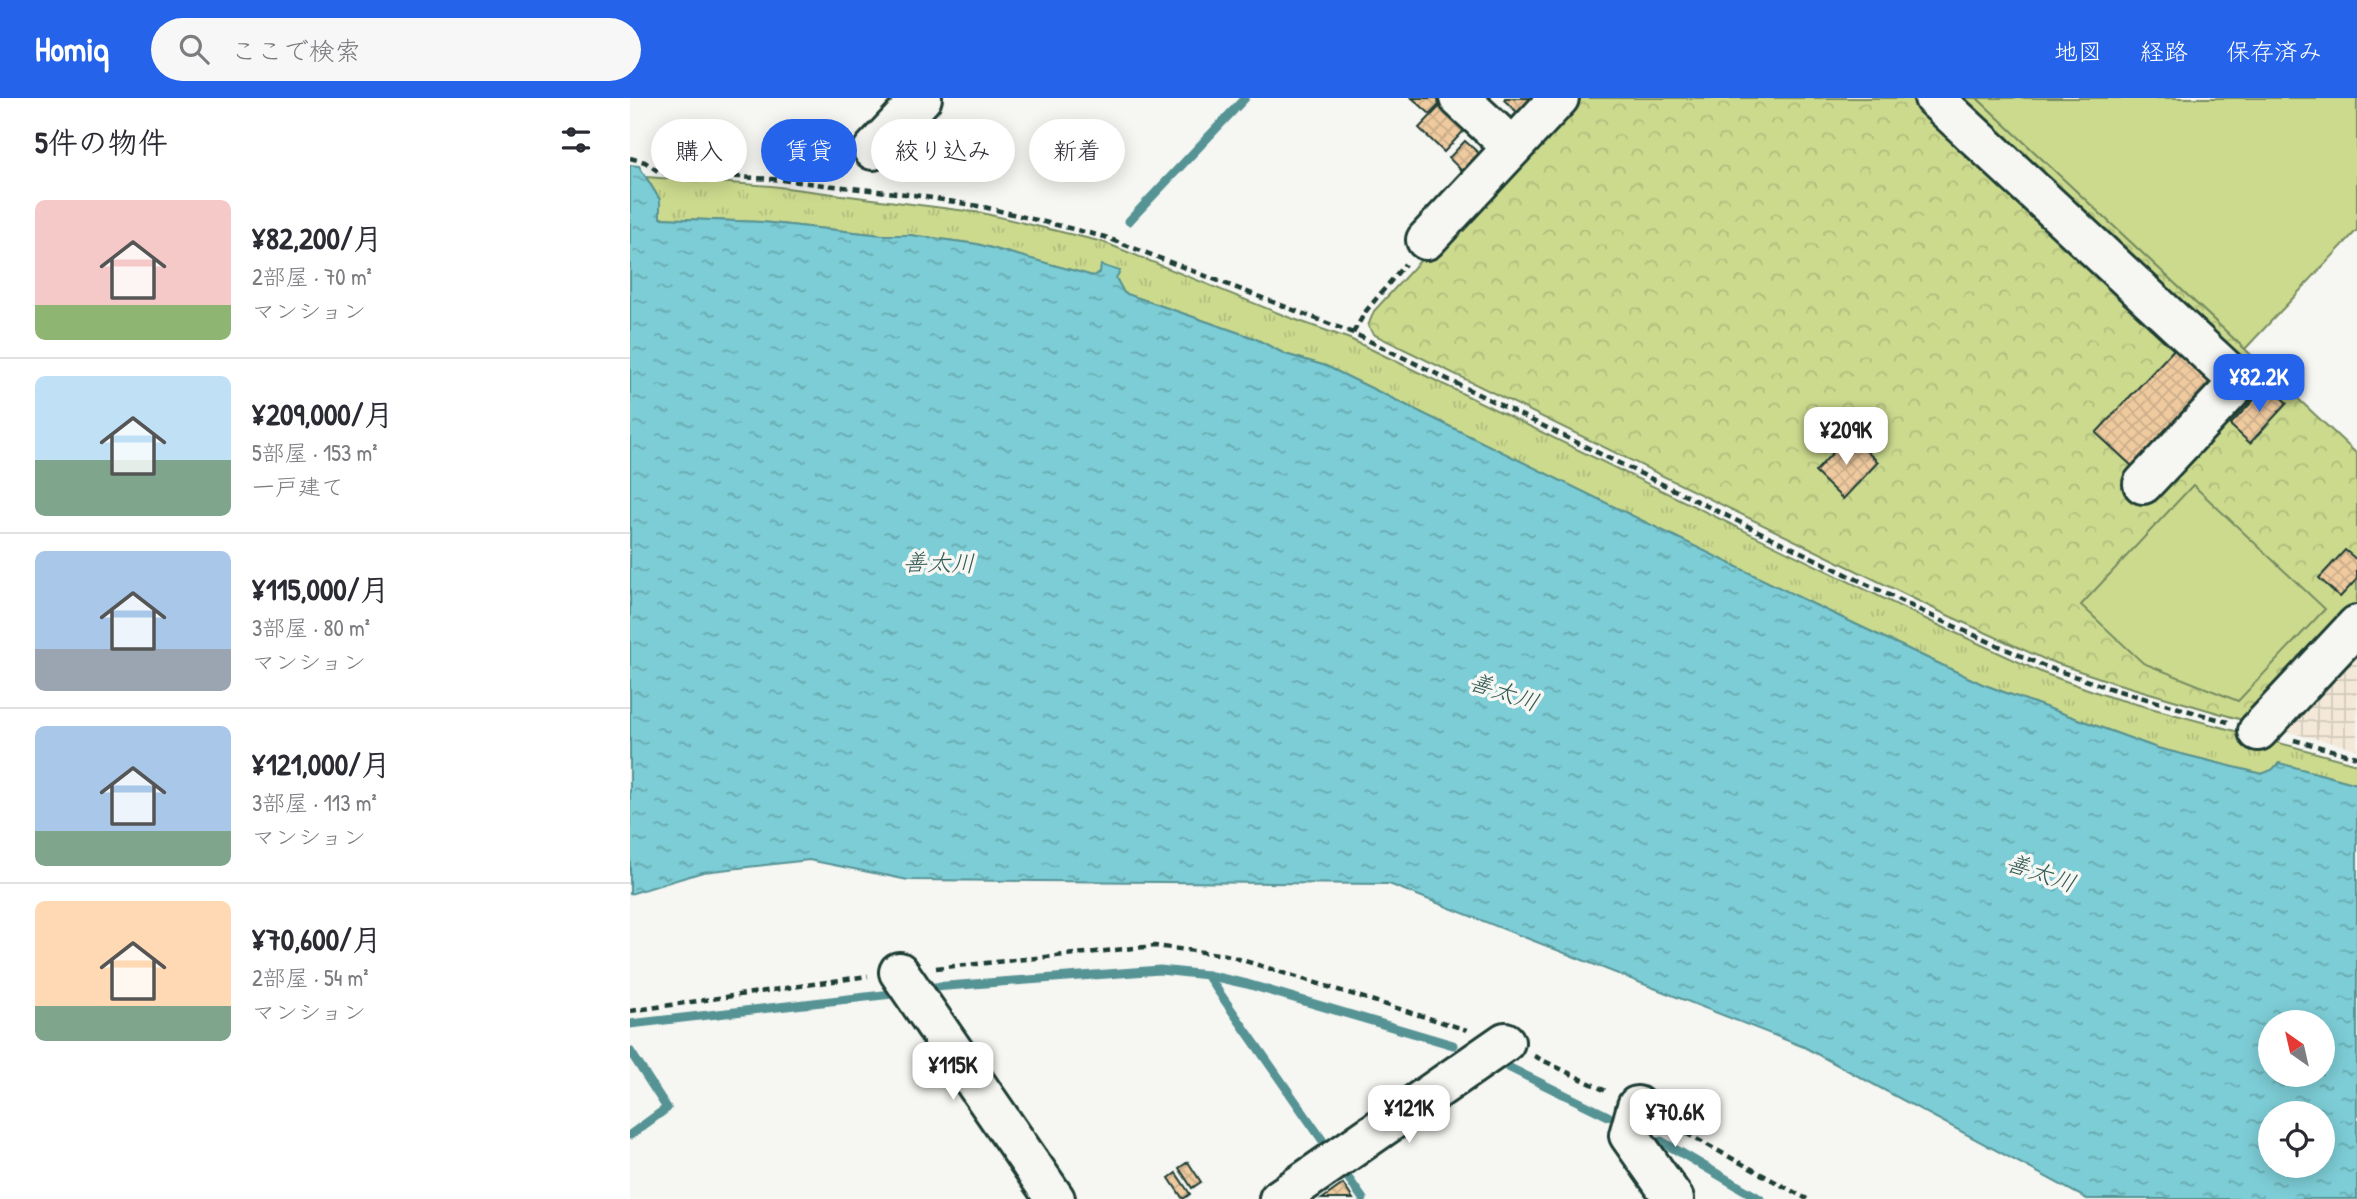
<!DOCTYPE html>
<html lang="ja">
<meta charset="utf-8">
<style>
:root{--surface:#fff;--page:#f7f7f7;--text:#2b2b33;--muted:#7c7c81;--line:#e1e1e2;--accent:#2563eb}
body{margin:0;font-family:"Patrick Hand","Klee One",sans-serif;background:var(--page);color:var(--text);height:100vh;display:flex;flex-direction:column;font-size:26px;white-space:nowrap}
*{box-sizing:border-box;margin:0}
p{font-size:23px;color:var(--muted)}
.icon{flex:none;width:38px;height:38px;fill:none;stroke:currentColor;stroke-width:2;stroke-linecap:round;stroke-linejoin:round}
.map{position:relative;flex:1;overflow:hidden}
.side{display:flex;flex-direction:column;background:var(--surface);width:630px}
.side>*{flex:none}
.hud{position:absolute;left:21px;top:21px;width:665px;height:63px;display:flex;gap:14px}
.needle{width:46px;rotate:326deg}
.tools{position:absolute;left:1628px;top:912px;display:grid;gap:14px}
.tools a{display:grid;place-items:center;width:77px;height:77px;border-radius:50%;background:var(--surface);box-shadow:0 4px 18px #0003;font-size:35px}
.price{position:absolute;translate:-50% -60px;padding:0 16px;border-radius:14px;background:#fff;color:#222;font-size:23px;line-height:46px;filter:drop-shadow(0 2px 4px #0008)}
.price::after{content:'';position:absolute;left:50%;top:42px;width:21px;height:16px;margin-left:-10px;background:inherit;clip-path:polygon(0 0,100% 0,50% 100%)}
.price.current{background:var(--accent);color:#fff}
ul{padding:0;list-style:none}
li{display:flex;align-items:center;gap:21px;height:175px;padding:0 35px}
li+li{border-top:2px solid var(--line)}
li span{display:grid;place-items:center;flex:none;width:196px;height:140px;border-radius:10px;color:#555}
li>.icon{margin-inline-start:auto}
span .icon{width:84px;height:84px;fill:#fffc;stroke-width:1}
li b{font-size:30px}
h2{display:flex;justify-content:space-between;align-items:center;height:84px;padding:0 35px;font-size:30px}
.chip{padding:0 24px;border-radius:32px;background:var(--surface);box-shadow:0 4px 18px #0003;font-size:24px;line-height:63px}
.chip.current{background:var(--accent);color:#fff}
header{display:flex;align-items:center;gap:42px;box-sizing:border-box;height:98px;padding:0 35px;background:var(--accent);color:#fff}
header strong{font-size:33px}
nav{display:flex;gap:38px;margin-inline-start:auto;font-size:24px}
.search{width:490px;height:63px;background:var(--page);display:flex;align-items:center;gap:18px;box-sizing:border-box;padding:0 24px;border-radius:38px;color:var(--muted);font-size:26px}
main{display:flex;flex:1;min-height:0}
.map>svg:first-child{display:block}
.industrial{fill:url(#industrial-grid)}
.grass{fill:url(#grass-tufts);stroke:#768c61;stroke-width:2}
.forest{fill:url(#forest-crowns);stroke:#768c61;stroke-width:2}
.pitch{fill:#ccda8e;stroke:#768c61;stroke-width:2}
.water{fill:url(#water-ripples);stroke:#579395;stroke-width:2;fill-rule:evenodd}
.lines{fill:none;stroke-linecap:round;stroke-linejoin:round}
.stream{stroke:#579395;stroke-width:9}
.building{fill:url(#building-cross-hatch);stroke:#1f3d34;stroke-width:2}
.minor-casing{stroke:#1f3d34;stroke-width:44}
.path{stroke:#1f3d34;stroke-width:4.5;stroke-dasharray:7 5;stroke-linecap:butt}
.minor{stroke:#f6f6f2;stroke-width:38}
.labels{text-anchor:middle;stroke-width:7;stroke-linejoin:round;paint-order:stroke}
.water-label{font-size:24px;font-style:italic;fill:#325a54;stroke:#f6f6f2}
</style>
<header>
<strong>Homiq</strong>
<div class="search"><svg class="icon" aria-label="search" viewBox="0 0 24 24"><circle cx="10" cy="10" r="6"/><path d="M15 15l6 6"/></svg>ここで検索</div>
<nav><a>地図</a><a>経路</a><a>保存済み</a></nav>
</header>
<main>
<section class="side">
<h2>5件の物件<svg class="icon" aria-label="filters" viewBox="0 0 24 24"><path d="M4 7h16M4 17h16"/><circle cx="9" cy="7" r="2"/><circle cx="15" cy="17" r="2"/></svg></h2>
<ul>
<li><span style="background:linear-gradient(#f6c9c9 75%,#8fb573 0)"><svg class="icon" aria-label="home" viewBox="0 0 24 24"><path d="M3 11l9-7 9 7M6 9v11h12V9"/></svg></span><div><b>¥82,200/月</b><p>2部屋 · 70 m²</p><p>マンション</p></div></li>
<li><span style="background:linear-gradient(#bfe0f5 60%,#7fa58c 0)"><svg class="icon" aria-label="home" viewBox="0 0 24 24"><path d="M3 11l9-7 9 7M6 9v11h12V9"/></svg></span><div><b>¥209,000/月</b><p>5部屋 · 153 m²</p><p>一戸建て</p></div></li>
<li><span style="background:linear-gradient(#a9c7e8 70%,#9aa5b1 0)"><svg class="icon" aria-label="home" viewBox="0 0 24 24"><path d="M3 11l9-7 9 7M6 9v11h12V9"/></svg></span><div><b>¥115,000/月</b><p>3部屋 · 80 m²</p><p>マンション</p></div></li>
<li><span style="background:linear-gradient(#a9c7e8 75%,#7fa58c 0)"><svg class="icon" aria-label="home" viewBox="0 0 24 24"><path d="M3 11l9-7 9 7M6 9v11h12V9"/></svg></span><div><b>¥121,000/月</b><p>3部屋 · 113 m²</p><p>マンション</p></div></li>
<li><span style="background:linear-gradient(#ffd9b3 75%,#7fa58c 0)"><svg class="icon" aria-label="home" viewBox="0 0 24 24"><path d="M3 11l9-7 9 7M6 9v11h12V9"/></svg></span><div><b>¥70,600/月</b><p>2部屋 · 54 m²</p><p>マンション</p></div></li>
</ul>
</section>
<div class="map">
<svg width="1727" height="1101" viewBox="0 0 1727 1101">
<defs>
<pattern id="industrial-grid" width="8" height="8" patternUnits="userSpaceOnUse" patternTransform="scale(1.75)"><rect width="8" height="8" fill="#f4e9d9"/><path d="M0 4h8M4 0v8" fill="none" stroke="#d1c9bb"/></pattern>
<pattern id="grass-tufts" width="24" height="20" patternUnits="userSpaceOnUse" patternTransform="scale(1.75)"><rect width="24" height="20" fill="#ccda8e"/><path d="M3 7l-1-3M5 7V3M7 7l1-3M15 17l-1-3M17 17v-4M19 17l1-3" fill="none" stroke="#afbc7b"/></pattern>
<pattern id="forest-crowns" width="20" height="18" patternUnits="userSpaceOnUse" patternTransform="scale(1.75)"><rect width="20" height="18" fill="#ccda8e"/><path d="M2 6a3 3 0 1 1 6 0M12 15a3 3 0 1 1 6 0" fill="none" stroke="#afbc7b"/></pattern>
<pattern id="water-ripples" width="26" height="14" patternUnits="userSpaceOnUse" patternTransform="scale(1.75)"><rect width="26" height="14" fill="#7dcdd6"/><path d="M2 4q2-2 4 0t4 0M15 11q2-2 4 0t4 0" fill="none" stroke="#66a8ae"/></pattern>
<pattern id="building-cross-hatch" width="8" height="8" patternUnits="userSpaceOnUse" patternTransform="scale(1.75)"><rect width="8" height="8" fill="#efca9f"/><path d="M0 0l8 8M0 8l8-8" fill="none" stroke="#ccae8a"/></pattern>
</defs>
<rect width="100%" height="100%" fill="#f6f6f2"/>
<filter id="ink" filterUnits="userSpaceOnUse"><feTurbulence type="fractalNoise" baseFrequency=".0143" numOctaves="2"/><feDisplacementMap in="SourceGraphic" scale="14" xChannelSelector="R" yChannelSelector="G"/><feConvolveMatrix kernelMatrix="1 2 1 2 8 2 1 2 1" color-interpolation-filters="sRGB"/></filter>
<g filter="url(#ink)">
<path class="industrial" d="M1727,541V651L1642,630Z"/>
<path class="grass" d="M16,79L141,88L352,115L473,144L658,219L720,241L1304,525L1413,575L1480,599L1727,666V686L1649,665L1642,672L1632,676L1527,650L1352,586L1185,507L696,268L655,256L624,240L494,195L486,180L470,174L463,178L347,146L280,137H252L132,124L29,120L30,102Z"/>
<path class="forest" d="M950,0H1347L1727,356V507L1692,544L1626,626L1482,584L1414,561L1315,516L745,237L738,228L744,213L800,152L805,155Z"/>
<g class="pitch">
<path d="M1347,0H1727V132L1615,251Z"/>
<path d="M1563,387L1695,511L1608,603L1513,565L1451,507Z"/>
</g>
<path class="water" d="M0,67L9,68L30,102V120L132,124L252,137H280L347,146L463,178L470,174L471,167L490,173L486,180L494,195L624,240L655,256L696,268L1185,507L1352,586L1527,650L1632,676L1642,672L1649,665L1727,686V1101H1457L1174,949L759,786L278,782L179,762L73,774L0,796ZM1640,924H1692V976H1640ZM1640,1015H1692V1068H1640Z"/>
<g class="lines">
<g class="stream">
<path d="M499,123L615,0"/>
<path d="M577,877L693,1043"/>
<path d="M291,890L530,872L577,877L617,886L823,947"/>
<path d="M0,926L262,896"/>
<path d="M0,953L37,1010L0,1037"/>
<path d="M876,968L978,1018"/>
<path d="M1031,1043L1130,1101"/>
<path d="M714,1074L733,1101"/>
</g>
</g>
<g class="building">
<path d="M782,0H812L814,2L800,16Z"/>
<path d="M875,0H902L888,15L874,2Z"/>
<path d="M815,3L840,26L814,54L789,30Z"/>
<path d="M835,43L851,57L834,75L819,60Z"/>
<path d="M1548,247L1584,280L1502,368L1466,335Z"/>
<path d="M1638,287L1657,305L1620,345L1600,327Z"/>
<path d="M1219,337L1248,364L1213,401L1185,374Z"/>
<path d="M1715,452L1727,462V481L1710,499L1689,480Z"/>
<path d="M558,1064L571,1084L562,1090L549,1070Z"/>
<path d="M546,1075L560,1096L553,1101L539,1080Z"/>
<path d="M713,1086L723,1101H692Z"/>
</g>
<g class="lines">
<defs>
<g id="minor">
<path d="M829,0L882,49"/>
<path d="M1304,0L1609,284L1513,386"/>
<path d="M243,52L292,0"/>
<path d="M796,142L929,0"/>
<path d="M1628,633L1727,527"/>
<path d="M269,874L425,1101"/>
<path d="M1007,1008L999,1037L1044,1101"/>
<path d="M649,1101L875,944"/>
</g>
</defs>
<use href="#minor" class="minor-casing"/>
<g class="path">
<path d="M0,60L15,64L29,74L142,81L284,97L354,109L475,139L723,235L1308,521L1414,568L1482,591L1598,624"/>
<path d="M723,235L736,213L775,166"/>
<path d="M1664,642L1727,659"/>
<path d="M306,870L525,848L596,857L837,932"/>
<path d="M0,913L238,878"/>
<path d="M904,958L978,994"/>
<path d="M1035,1024L1177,1101"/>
</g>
<use href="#minor" class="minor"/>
</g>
</g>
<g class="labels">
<g class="water-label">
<text transform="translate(309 465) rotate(1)" y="8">善太川</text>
<text transform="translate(874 594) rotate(19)" y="8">善太川</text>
<text transform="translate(1411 775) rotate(19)" y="8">善太川</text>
</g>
</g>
</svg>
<div class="tools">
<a><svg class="needle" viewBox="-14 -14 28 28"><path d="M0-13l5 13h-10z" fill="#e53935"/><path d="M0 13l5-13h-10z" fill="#7c7c81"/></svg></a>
<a><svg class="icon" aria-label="locate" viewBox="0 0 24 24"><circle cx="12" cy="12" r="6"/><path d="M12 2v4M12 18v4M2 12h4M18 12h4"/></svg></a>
</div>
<b class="price current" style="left:1629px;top:316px">¥82.2K</b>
<b class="price" style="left:1216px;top:369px">¥209K</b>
<b class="price" style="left:323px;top:1004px">¥115K</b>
<b class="price" style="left:779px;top:1047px">¥121K</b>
<b class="price" style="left:1045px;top:1051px">¥70.6K</b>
<div class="hud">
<a class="chip">購入</a>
<a class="chip current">賃貸</a>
<a class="chip">絞り込み</a>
<a class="chip">新着</a>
</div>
</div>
</main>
